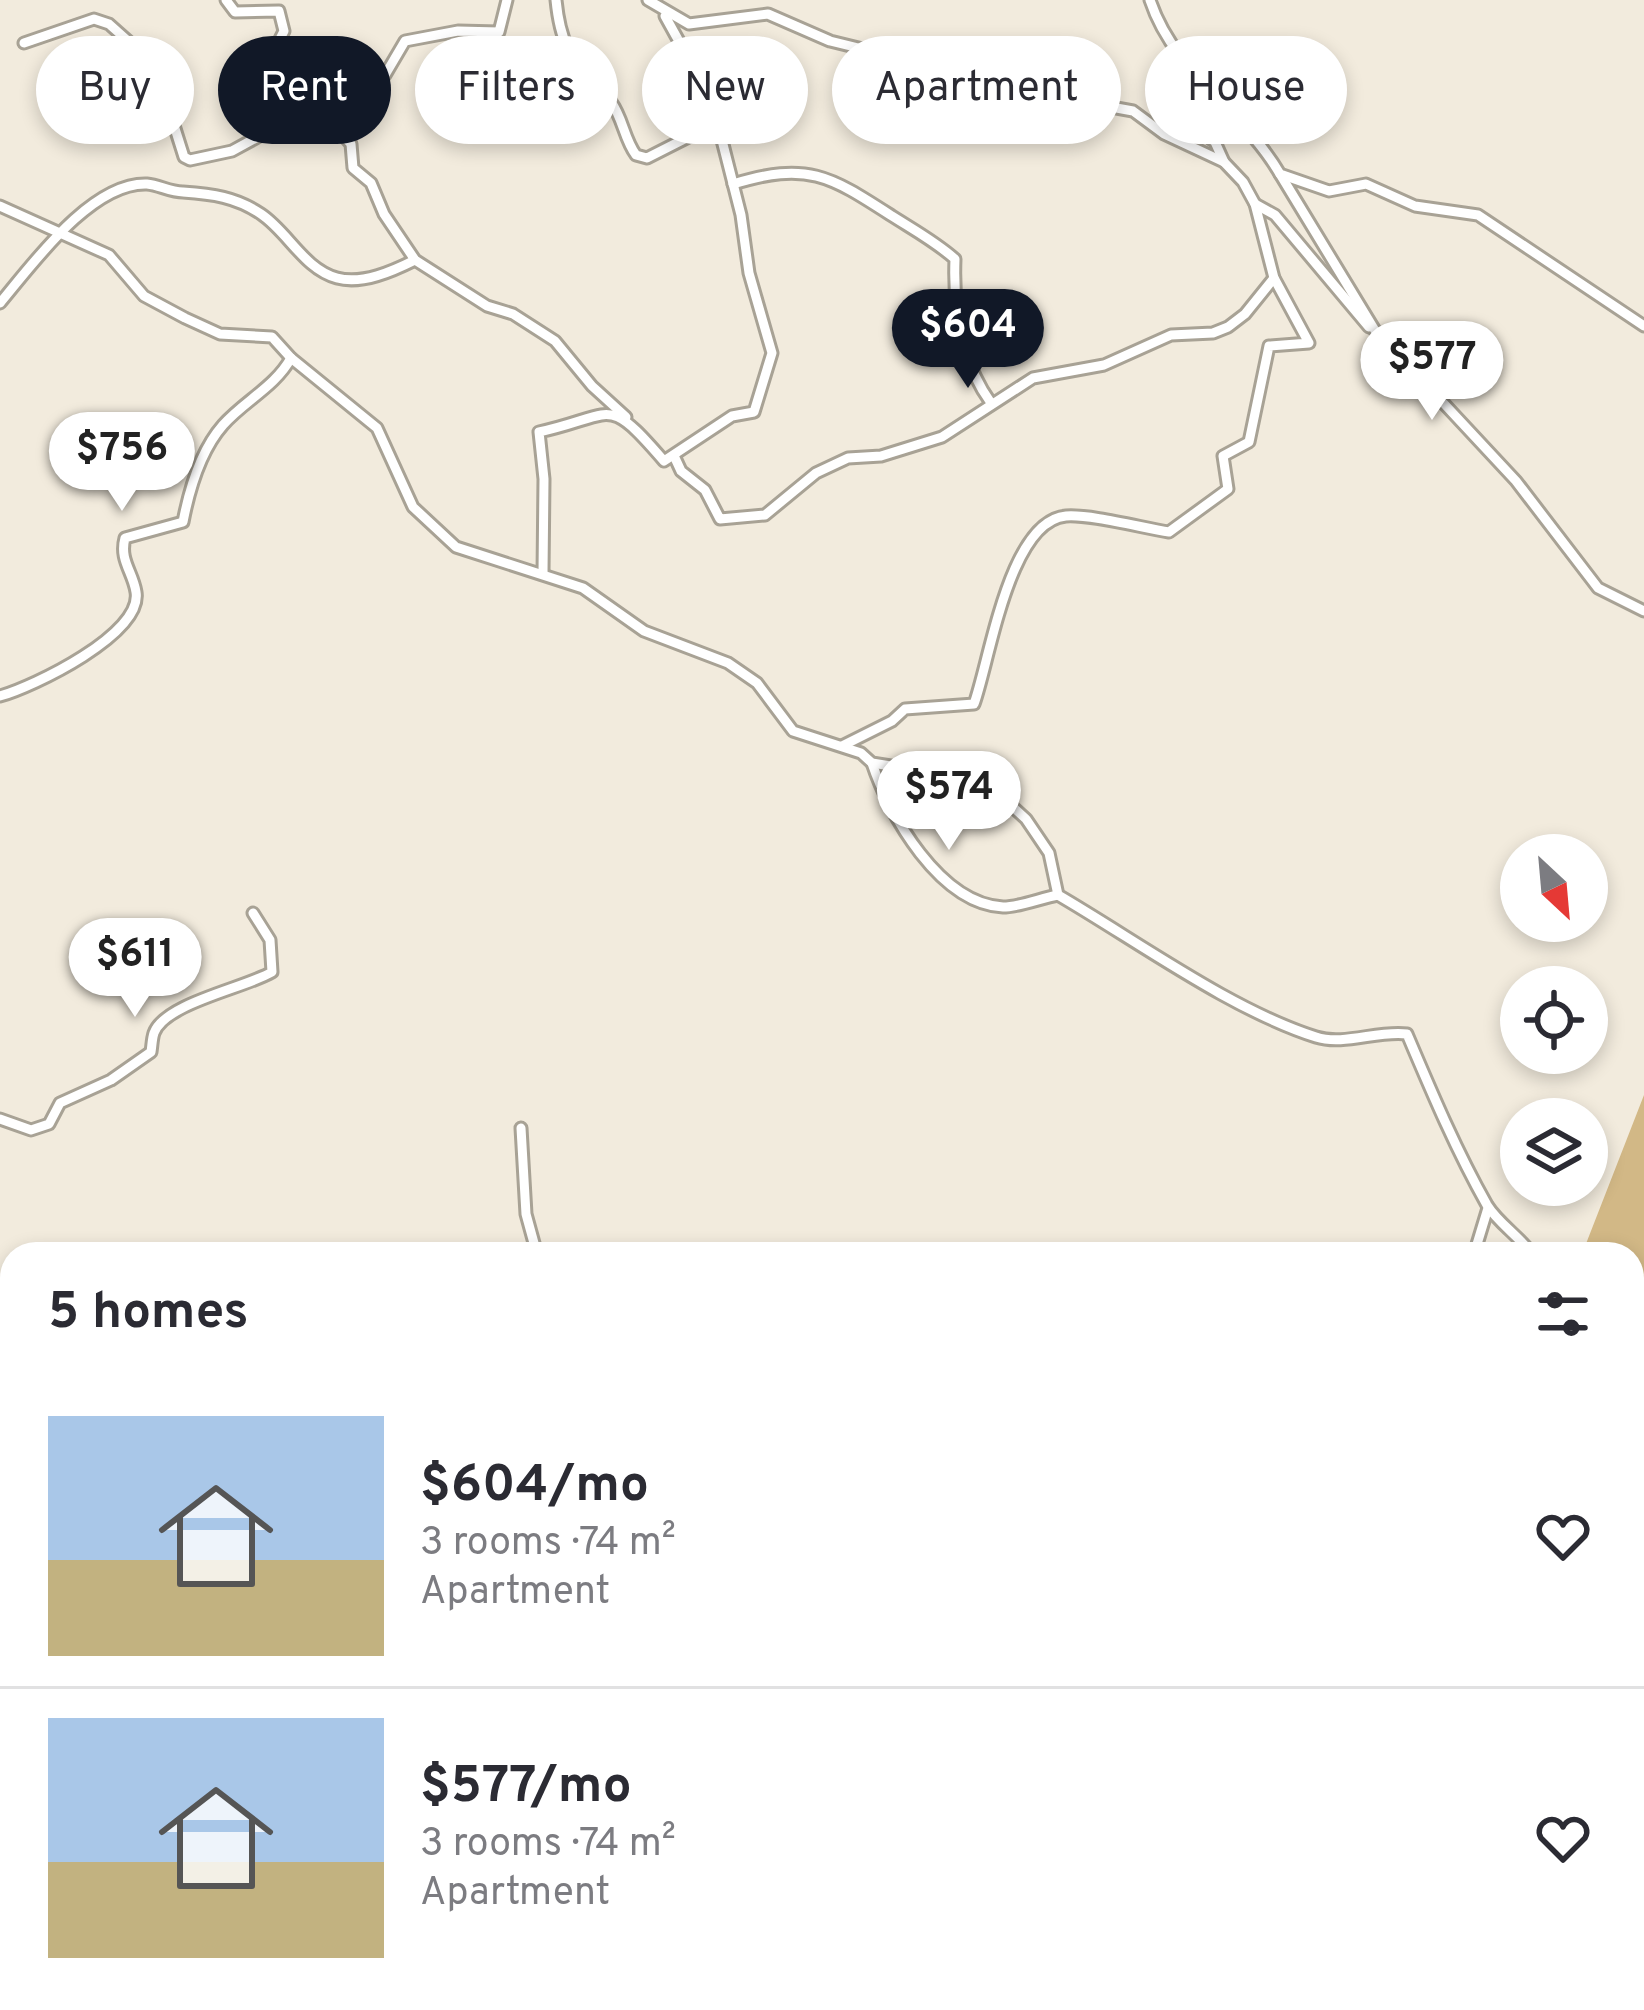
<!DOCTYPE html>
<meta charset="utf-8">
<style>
:root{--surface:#fff;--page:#f2f2f3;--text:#2b2b33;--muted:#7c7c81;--line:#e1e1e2;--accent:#111827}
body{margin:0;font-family:Overpass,sans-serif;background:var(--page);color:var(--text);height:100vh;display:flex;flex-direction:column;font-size:45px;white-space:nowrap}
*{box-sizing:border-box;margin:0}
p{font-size:39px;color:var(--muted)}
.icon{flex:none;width:66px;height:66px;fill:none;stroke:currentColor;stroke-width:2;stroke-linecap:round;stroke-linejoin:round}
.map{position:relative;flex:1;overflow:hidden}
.panel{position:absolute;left:0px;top:1242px;width:1644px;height:768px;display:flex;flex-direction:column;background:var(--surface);border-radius:36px 36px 0 0;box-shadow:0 6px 18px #0003}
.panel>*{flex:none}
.guide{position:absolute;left:36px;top:36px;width:1572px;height:108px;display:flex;gap:24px}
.needle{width:78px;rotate:154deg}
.tools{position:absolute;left:1500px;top:834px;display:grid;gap:24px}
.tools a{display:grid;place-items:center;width:108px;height:108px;border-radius:50%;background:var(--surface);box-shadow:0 6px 18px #0003;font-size:60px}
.price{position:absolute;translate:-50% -102px;padding:0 27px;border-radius:42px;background:#fff;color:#222;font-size:39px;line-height:78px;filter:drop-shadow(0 3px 6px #0008)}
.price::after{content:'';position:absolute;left:50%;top:72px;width:36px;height:27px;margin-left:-18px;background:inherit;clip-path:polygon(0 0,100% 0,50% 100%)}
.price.on{background:var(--accent);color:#fff}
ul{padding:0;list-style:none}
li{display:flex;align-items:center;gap:36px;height:300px;padding:0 48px}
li+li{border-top:3px solid var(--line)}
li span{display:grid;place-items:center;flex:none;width:336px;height:240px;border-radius:0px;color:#555}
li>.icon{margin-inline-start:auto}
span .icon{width:144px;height:144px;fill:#fffc;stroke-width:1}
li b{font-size:51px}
h2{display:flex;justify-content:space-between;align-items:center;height:144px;padding:0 48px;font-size:51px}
.chip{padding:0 42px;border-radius:54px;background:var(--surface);box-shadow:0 6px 18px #0003;font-size:42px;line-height:108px}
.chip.on{background:var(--accent);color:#fff}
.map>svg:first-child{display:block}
.green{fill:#d2b886}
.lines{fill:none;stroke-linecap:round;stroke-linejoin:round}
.street-casing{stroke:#a8a295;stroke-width:15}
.secondary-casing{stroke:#a8a295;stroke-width:20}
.street{stroke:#fff;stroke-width:9}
.secondary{stroke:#fff;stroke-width:14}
</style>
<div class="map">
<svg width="1644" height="2010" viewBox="0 0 1644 2010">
<rect width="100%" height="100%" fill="#f2ebdd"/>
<path class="green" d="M1644,1095V2010H1574L1568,1998H1632V1254H1582Z"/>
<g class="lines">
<defs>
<g id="street">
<path d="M226,0L235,12L279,11L284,31L271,57L317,92L328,119L351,144L353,168L371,183L384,214L415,260L487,306L513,314L555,341L592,386L626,417"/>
<path d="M556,0C562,60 579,59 611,102C623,118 624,139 636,155L647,158L716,123"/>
<path d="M648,0L689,24L768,14L830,41L932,66L1016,68L1028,78L1100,105L1133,111L1164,134L1224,162L1243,182L1255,204L1274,278L1309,343L1269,346L1249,442L1223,456L1228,489L1169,532C1143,528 1090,514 1066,516C1009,521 990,660 974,704L905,709L892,721L842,746"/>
<path d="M1150,0C1174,73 1243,110 1280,174L1329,191L1366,184L1415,206L1478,215L1644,326"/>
<path d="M24,43L94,19L109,24L155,65L184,157L190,160L232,151L287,121L368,90L385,75L405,41L458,31L499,32L507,0"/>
<path d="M1203,88L1202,132L1215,142L1224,162"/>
<path d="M1280,174L1396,365L1435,394L1516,481L1598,588L1644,611"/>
<path d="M733,184C808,161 830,176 892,216C914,230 936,242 955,259C953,310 961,361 991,403"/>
<path d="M1255,204L1275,215L1369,327"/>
<path d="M0,206L109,255L144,296L185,318L220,334L272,337L291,358L377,428L413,507L456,547L583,588L644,631L728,663L757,683L793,731L861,753L872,763L935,773L1003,798L1026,819L1049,853L1058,895C1137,941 1231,1010 1316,1037C1344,1046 1378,1030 1407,1034C1432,1093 1456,1150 1487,1205C1498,1223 1519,1236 1532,1254"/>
<path d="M0,303C32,265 91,182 147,184C159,185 170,192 183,192C212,194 236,197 261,214C288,232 304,269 337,278C362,285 393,271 415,260"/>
<path d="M675,458L681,471L705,490L720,519L765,515L816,473L848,458L881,456L942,437L1033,378L1104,365L1171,335L1213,333L1228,327L1245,314L1274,278"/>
<path d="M543,573L544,479L539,432C616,415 605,393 664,461L732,416L754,412L772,353L749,273L741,215L712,101L665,16"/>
<path d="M0,696C33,687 143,634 136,592C133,572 119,560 125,538L183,522C189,491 201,450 223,425C244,401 275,387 291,358"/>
<path d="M872,763C889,815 940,904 1003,907C1020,907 1041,898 1058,895"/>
<path d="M0,1119L31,1130L49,1124L60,1103L111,1080L151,1052C152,1046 152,1039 154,1033C165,1003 245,988 272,972L270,940L253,913"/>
<path d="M521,1128L526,1214L537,1254"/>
<path d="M1474,1254L1488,1208"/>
<path d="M1632,1369L1644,1381"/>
<path d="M0,1441L12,1438"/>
<path d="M1632,1669L1642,1664L1644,1653"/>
<path d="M0,1954L12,1941"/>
<path d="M1162,1998L1182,2001L1186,2010"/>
<path d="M1191,1998L1221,2010"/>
<path d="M1473,1998L1475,2010"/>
<path d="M341,2010L346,1998"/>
<path d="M820,2010L829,1998"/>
<path d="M1089,2010L1115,1998"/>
</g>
<g id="secondary">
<path d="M0,1836L12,1852"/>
<path d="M127,1998L137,2010"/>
</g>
</defs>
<use href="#street" class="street-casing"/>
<use href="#secondary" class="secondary-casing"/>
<use href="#street" class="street"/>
<use href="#secondary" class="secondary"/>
</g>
</svg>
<div class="tools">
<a><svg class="needle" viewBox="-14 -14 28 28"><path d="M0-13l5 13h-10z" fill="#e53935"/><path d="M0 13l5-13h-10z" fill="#7c7c81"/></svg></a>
<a><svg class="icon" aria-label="locate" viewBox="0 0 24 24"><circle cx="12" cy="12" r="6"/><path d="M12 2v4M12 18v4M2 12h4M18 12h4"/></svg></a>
<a><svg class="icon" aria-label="layers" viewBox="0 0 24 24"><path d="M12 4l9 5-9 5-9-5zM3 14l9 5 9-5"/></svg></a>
</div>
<b class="price on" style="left:968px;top:391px">$604</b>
<b class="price" style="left:1432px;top:423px">$577</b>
<b class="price" style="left:122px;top:514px">$756</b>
<b class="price" style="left:949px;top:853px">$574</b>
<b class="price" style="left:135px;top:1020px">$611</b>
<div class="guide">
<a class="chip">Buy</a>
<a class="chip on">Rent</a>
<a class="chip">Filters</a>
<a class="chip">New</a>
<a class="chip">Apartment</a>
<a class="chip">House</a>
</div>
<section class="panel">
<h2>5 homes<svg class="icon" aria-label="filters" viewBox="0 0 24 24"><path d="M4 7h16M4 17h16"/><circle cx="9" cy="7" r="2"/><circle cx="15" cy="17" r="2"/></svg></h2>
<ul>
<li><span style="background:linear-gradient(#a9c7e8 60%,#c2b280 0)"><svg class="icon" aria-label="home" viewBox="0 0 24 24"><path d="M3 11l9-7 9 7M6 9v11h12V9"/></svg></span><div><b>$604/mo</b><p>3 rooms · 74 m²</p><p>Apartment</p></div><svg class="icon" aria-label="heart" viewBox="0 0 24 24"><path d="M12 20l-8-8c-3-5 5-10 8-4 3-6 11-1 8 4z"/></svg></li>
<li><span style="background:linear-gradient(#a9c7e8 60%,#c2b280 0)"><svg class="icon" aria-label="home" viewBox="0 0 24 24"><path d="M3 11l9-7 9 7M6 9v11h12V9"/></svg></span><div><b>$577/mo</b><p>3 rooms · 74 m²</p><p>Apartment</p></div><svg class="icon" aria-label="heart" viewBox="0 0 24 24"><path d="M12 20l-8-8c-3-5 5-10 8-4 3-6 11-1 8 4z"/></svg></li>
</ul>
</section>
</div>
